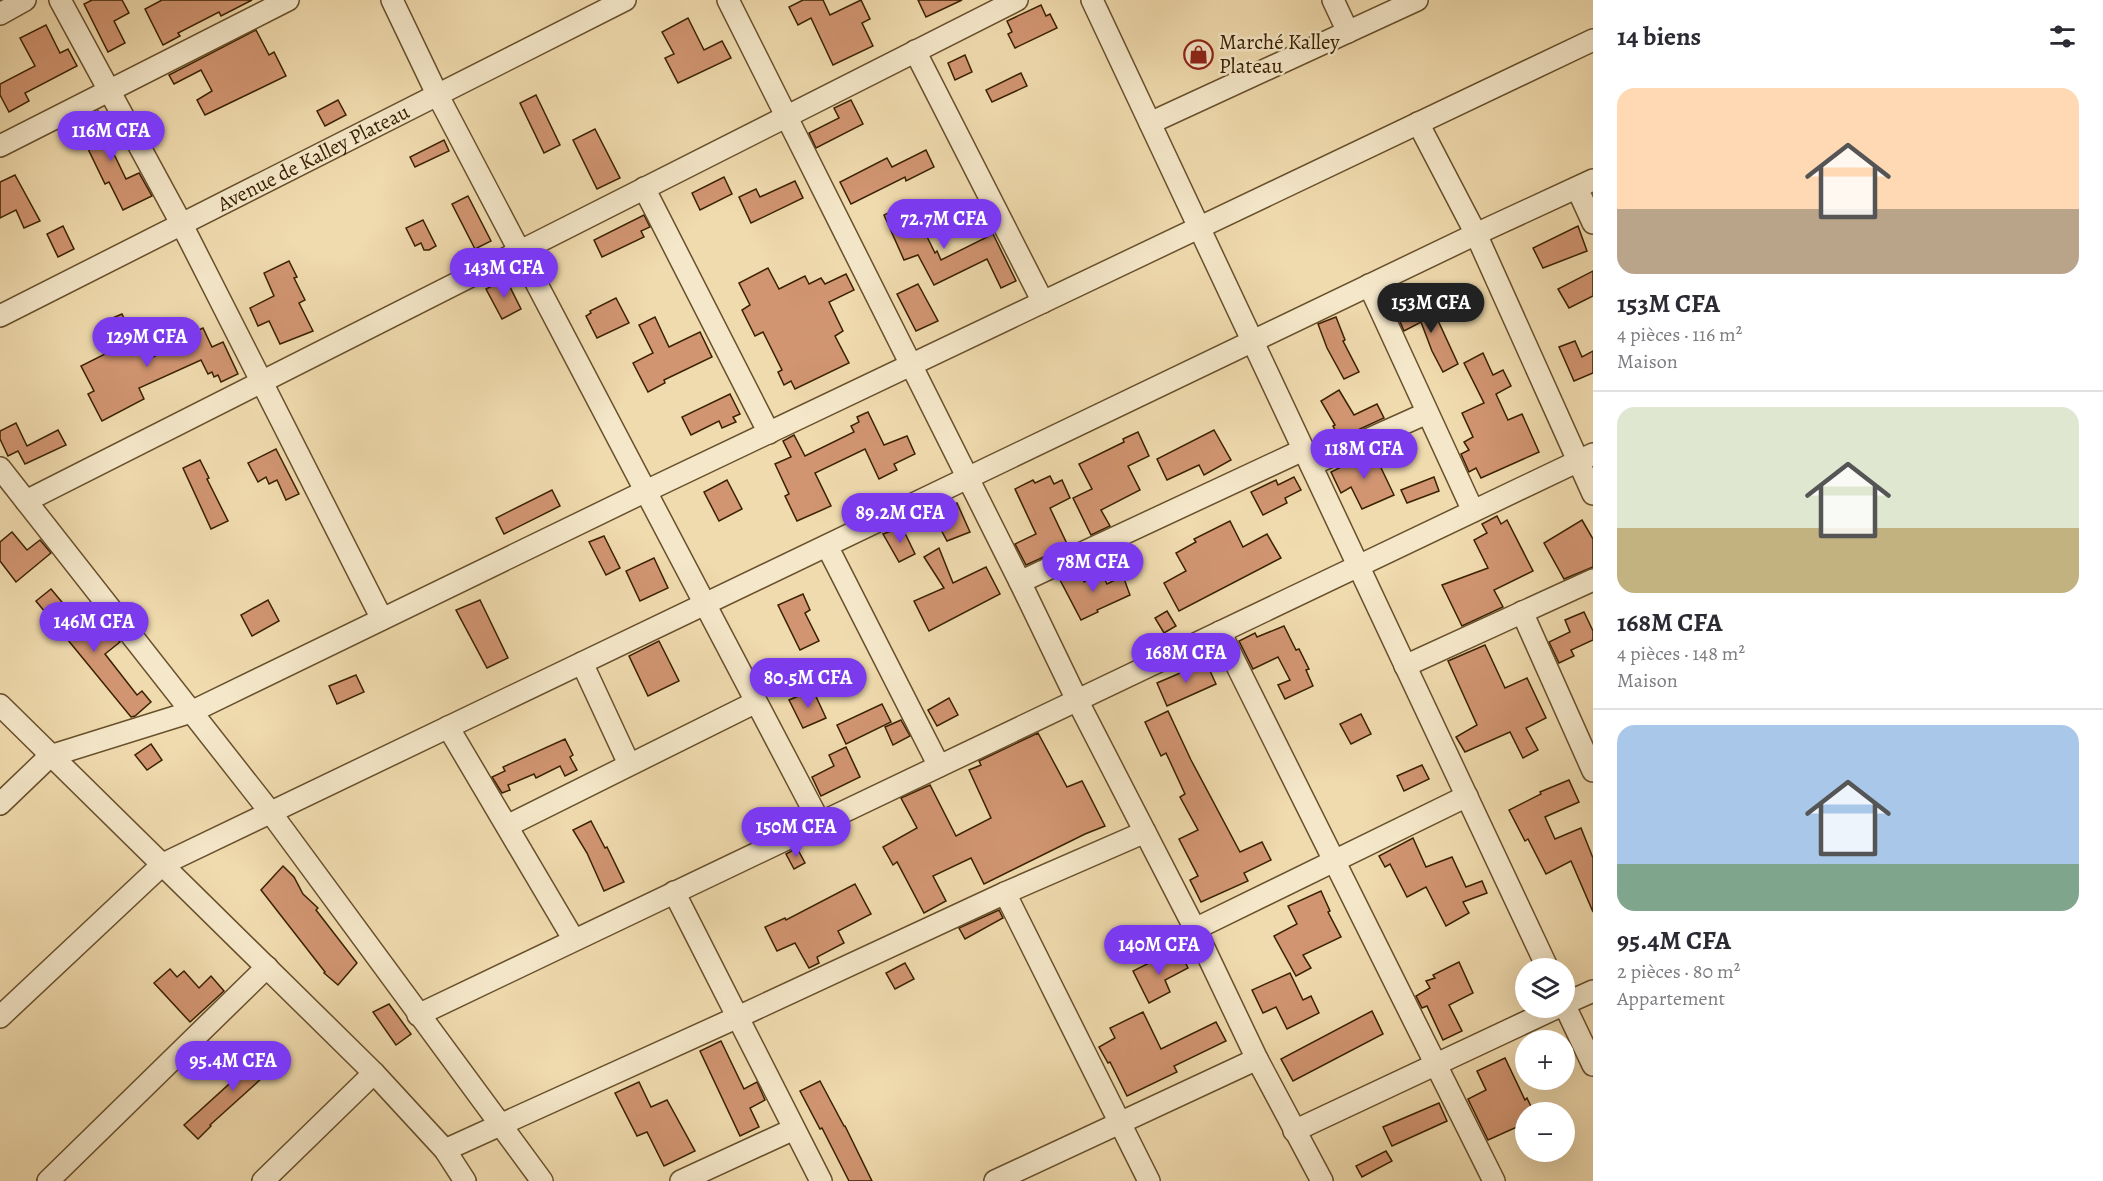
<!DOCTYPE html>
<html lang="fr">
<meta charset="utf-8">
<style>
:root{--surface:#fff;--page:#f2f2f3;--text:#2b2b33;--muted:#7c7c81;--line:#e1e1e2;--accent:#7c3aed}
body{margin:0;font-family:Alegreya,serif;background:var(--page);color:var(--text);height:100vh;display:flex;flex-direction:column;font-size:22px;white-space:nowrap}
*{box-sizing:border-box;margin:0}
p{font-size:20px;color:var(--muted)}
.icon{flex:none;width:33px;height:33px;fill:none;stroke:currentColor;stroke-width:2;stroke-linecap:round;stroke-linejoin:round}
.map{position:relative;flex:1;overflow:hidden}
.panel{display:flex;flex-direction:column;background:var(--surface);width:510px}
.panel>*{flex:none}
.tools{position:absolute;left:1515px;top:958px;display:grid;gap:12px}
.tools a{display:grid;place-items:center;width:60px;height:60px;border-radius:50%;background:var(--surface);box-shadow:0 6px 24px #0002;font-size:30px}
.price{position:absolute;translate:-50% -51px;padding:0 14px;border-radius:21px;background:var(--accent);color:#fff;font-size:20px;line-height:39px;filter:drop-shadow(0 2px 3px #0008)}
.price::after{content:'';position:absolute;left:50%;top:36px;width:18px;height:14px;margin-left:-9px;background:inherit;clip-path:polygon(0 0,100% 0,50% 100%)}
.price.current{background:#222;color:#fff}
ul{padding:0;list-style:none}
li{display:grid;align-content:center;gap:12px;height:318px;padding:0 24px}
li+li{border-top:2px solid var(--line)}
li span{display:grid;place-items:center;height:186px;border-radius:18px;color:#555}
li>.icon{margin-inline-start:auto}
span .icon{width:108px;height:108px;fill:#fffc;stroke-width:1}
li b{font-size:26px}
h2{display:flex;justify-content:space-between;align-items:center;height:72px;padding:0 24px;font-size:26px}
main{display:flex;flex:1;min-height:0}
.map>svg:first-child{display:block}
.building{fill:#d19571;stroke:#3a2101;stroke-width:1.5}
.lines{fill:none;stroke-linecap:round;stroke-linejoin:round}
.minor-casing{stroke:#68502c;stroke-width:24}
.minor{stroke:#f5e8ca;stroke-width:21}
.labels{text-anchor:middle;stroke-width:5;stroke-linejoin:round;paint-order:stroke}
.poi-label{font-size:21px;fill:#3a2101;stroke:#f5e8ca;text-anchor:start}
.street-label{font-size:21px;fill:#3a2101;stroke:#f5e8ca}
</style>
<main>
<div class="map">
<svg width="1593" height="1181" viewBox="0 0 1593 1181">
<rect width="100%" height="100%" fill="#f0dbae"/>
<filter id="stains"><feTurbulence type="fractalNoise" baseFrequency=".00333" numOctaves="4"/><feColorMatrix values="0 0 0 0 .2 0 0 0 0 .09 0 0 0 0 .02 0 0 0 .5 -.17"/></filter>
<radialGradient id="worn" r=".72"><stop offset=".6" stop-color="#630" stop-opacity="0"/><stop offset="1" stop-color="#630" stop-opacity=".3"/></radialGradient>
<g class="building">
<path d="M92,0H122L129,13L114,21L125,43L108,52L84,4Z"/>
<path d="M162,0H252L221,16L219,12L178,33L180,36L163,45L145,9Z"/>
<path d="M803,0H823L830,15L861,0L870,19L862,23L873,46L833,65L811,18L798,25L789,7Z"/>
<path d="M918,0H962L926,17Z"/>
<path d="M1041,5L1046,16L1050,14L1057,28L1015,48L1008,34L1012,32L1007,21Z"/>
<path d="M688,18L704,50L722,41L731,58L678,83L665,58L674,54L662,32Z"/>
<path d="M46,25L60,53L68,49L77,66L25,93L29,101L9,112L0,95V84L35,66L20,38Z"/>
<path d="M256,30L269,55L274,52L286,76L205,115L197,100L212,91L201,70L174,84L169,75Z"/>
<path d="M965,55L972,72L955,80L948,63Z"/>
<path d="M1021,73L1027,86L992,102L986,90Z"/>
<path d="M536,95L560,145L544,153L520,103Z"/>
<path d="M338,100L346,115L325,126L317,111Z"/>
<path d="M851,100L863,124L816,148L809,133L839,118L834,108Z"/>
<path d="M98,111L116,146L111,148L126,179L139,173L152,196L123,210L109,182L105,184L75,122Z"/>
<path d="M595,129L620,178L597,189L573,140Z"/>
<path d="M444,140L449,151L415,167L410,157Z"/>
<path d="M926,150L934,167L906,181L905,177L851,204L840,182L887,158L892,167Z"/>
<path d="M15,175L40,221L24,228L16,210L0,218V182Z"/>
<path d="M724,177L732,194L700,210L692,193Z"/>
<path d="M795,181L803,198L751,223L739,197L756,189L760,197Z"/>
<path d="M468,196L491,241L475,249L452,204Z"/>
<path d="M910,202L935,253L937,251L941,260L993,234L1016,281L1001,288L987,259L934,285L918,255L904,260L884,215Z"/>
<path d="M644,215L650,227L641,231L644,237L602,257L594,240Z"/>
<path d="M423,220L436,246L429,250H424L421,243L415,246L406,228Z"/>
<path d="M63,226L74,249L58,257L47,234Z"/>
<path d="M1578,226L1587,251L1543,268L1533,248Z"/>
<path d="M289,261L297,277L294,278L305,300L299,303L313,331L280,344L269,321L258,326L250,308L274,296L264,273Z"/>
<path d="M768,268L779,289L805,276L809,284L821,278L825,284L846,274L854,290L829,302L843,331L835,336L849,363L795,389L791,381L784,385L778,372L782,370L763,332L755,336L742,310L750,305L739,283Z"/>
<path d="M1593,271V296L1569,308L1558,289Z"/>
<path d="M506,279L521,309L502,319L486,289Z"/>
<path d="M918,284L938,321L916,331L897,294Z"/>
<path d="M616,298L629,323L597,338L586,316L591,313L590,311Z"/>
<path d="M1429,301L1458,364L1443,372L1432,351L1421,322L1404,331L1398,317L1415,309L1414,307Z"/>
<path d="M122,314L145,361L188,340L186,336L203,328L212,347L223,342L238,374L221,382L218,375L214,377L212,372L208,374L201,360L139,388L144,399L102,421L88,394L94,391L81,366L121,346L108,320Z"/>
<path d="M655,317L669,347L700,332L712,357L664,380L665,383L648,392L633,363L653,353L639,325Z"/>
<path d="M1336,317L1345,340L1343,341L1359,372L1344,379L1327,348L1318,324Z"/>
<path d="M1575,341L1582,357L1593,351V373L1574,381L1559,347Z"/>
<path d="M1483,353L1493,375L1503,370L1511,386L1496,394L1508,420L1522,414L1539,452L1481,478L1476,468L1469,472L1461,454L1469,450L1464,442L1473,437L1462,413L1484,403L1464,363Z"/>
<path d="M1339,390L1354,415L1377,404L1384,418L1323,446L1319,437L1335,430L1333,426L1335,425L1321,401Z"/>
<path d="M730,394L740,414L733,417L736,422L722,428L719,421L691,435L682,417Z"/>
<path d="M868,412L884,445L907,436L915,454L894,464L897,470L879,479L865,449L815,473L831,506L797,521L785,496L789,494L775,464L791,457L783,441L794,435L805,456L854,432L851,426L859,422L857,417Z"/>
<path d="M16,423L27,446L58,430L66,445L25,464L18,451L8,456L0,439V431Z"/>
<path d="M1214,430L1231,460L1204,475L1199,465L1167,480L1157,459Z"/>
<path d="M1138,432L1149,456L1128,466L1140,490L1101,510L1110,526L1091,535L1073,498L1092,489L1079,464L1124,442L1123,439Z"/>
<path d="M276,449L299,494L286,500L277,480L269,484L266,477L258,482L248,463Z"/>
<path d="M1373,451L1394,495L1362,509L1351,487L1341,493L1331,472Z"/>
<path d="M200,460L209,478L207,479L228,521L211,529L183,468Z"/>
<path d="M1050,476L1054,484L1062,480L1070,498L1050,508L1068,546L1026,565L1015,544L1036,534L1015,489L1033,480L1035,483Z"/>
<path d="M1294,477L1301,490L1285,498L1287,503L1263,515L1251,492L1276,480L1278,485Z"/>
<path d="M1434,477L1439,491L1407,503L1401,490Z"/>
<path d="M727,480L742,509L719,521L704,492Z"/>
<path d="M552,490L560,506L504,534L496,518Z"/>
<path d="M957,503L970,532L947,541L932,513Z"/>
<path d="M1497,516L1501,524L1507,520L1533,571L1494,590L1503,607L1462,626L1442,585L1488,568L1474,540L1487,533L1482,524Z"/>
<path d="M1582,520L1593,539V567L1564,579L1544,543Z"/>
<path d="M1230,521L1243,547L1267,534L1281,558L1179,611L1164,583L1186,571L1176,553L1196,542L1194,539Z"/>
<path d="M902,527L915,554L899,562L883,534Z"/>
<path d="M12,532L27,550L40,540L51,553L16,582L0,561V542Z"/>
<path d="M604,536L620,568L606,575L589,542Z"/>
<path d="M939,548L953,583L986,567L1000,594L929,631L914,601L944,588L924,557Z"/>
<path d="M654,558L668,588L640,601L626,571Z"/>
<path d="M1078,569L1084,582L1102,574L1107,584L1123,576L1130,595L1097,610L1098,612L1081,620L1059,578Z"/>
<path d="M51,589L87,632L90,630L96,638L109,629L120,642L105,654L137,695L142,691L151,702L135,716L131,717L36,601Z"/>
<path d="M803,594L810,610L805,613L819,641L800,650L778,605Z"/>
<path d="M268,600L279,621L252,636L241,615Z"/>
<path d="M480,600L508,658L487,668L456,610Z"/>
<path d="M1167,611L1176,626L1164,633L1155,618Z"/>
<path d="M1584,612L1593,631V640L1571,650L1574,656L1559,663L1549,642L1570,632L1565,620Z"/>
<path d="M1284,626L1296,650L1299,649L1309,669L1306,670L1313,686L1285,699L1278,685L1290,680L1278,657L1253,669L1239,641L1255,633L1257,637Z"/>
<path d="M659,641L679,681L648,696L629,656Z"/>
<path d="M1485,645L1505,688L1527,678L1546,718L1526,728L1538,750L1523,758L1510,732L1465,752L1456,737L1477,725L1448,661Z"/>
<path d="M1206,662L1216,684L1167,706L1157,683Z"/>
<path d="M356,675L364,692L337,704L329,686Z"/>
<path d="M813,690L826,718L803,728L789,700Z"/>
<path d="M949,698L958,715L937,726L928,710Z"/>
<path d="M882,704L891,722L846,744L837,725Z"/>
<path d="M1168,711L1191,760L1240,852L1262,842L1271,860L1244,873L1248,881L1201,902L1190,880L1198,876L1179,839L1198,830L1180,797L1185,794L1166,753L1161,756L1145,722Z"/>
<path d="M1361,714L1371,734L1351,744L1340,724Z"/>
<path d="M901,720L910,736L893,745L885,727Z"/>
<path d="M1038,733L1067,787L1082,781L1105,826L1085,834L984,884L971,858L933,876L946,901L924,913L897,862L893,865L883,847L917,828L901,798L930,785L956,836L991,818L969,770L981,765L979,761Z"/>
<path d="M565,739L573,755L570,757L577,770L565,776L560,766L536,778L534,774L508,785L510,790L502,793L492,777L505,771L503,767Z"/>
<path d="M151,744L162,760L147,770L135,755Z"/>
<path d="M846,747L860,777L821,796L812,777L834,766L829,755Z"/>
<path d="M1422,765L1429,779L1404,791L1397,776Z"/>
<path d="M1569,780L1579,802L1545,817L1555,839L1581,828L1593,858V912L1571,861L1546,874L1528,839L1525,841L1509,810L1541,794L1540,792Z"/>
<path d="M591,821L605,848L607,847L624,882L604,891L587,853L573,830Z"/>
<path d="M1413,838L1426,867L1452,857L1466,887L1482,881L1487,893L1463,902L1469,913L1446,926L1426,887L1407,897L1390,864L1385,867L1379,856Z"/>
<path d="M797,848L805,863L794,869L786,854Z"/>
<path d="M283,866L294,877L303,894L318,908L316,910L357,963L338,985L324,973L325,972L261,890Z"/>
<path d="M855,884L871,914L838,931L844,943L817,957L819,963L809,968L795,943L777,951L765,927L785,918L786,920Z"/>
<path d="M1321,891L1330,911L1328,912L1341,937L1303,955L1311,968L1296,976L1274,936L1297,924L1288,906Z"/>
<path d="M999,910L1003,918L965,939L959,928Z"/>
<path d="M1180,952L1188,968L1165,980L1170,992L1149,1003L1133,971L1155,960L1157,964Z"/>
<path d="M1459,962L1473,993L1449,1005L1462,1031L1443,1040L1427,1006L1422,1008L1416,996L1430,988L1426,981L1435,978L1433,975Z"/>
<path d="M905,963L914,979L895,989L886,973Z"/>
<path d="M170,969L177,977L184,971L199,988L211,976L224,991L190,1022L154,983Z"/>
<path d="M1290,973L1303,1000L1311,996L1319,1013L1287,1029L1276,1007L1263,1013L1252,990Z"/>
<path d="M389,1004L411,1034L396,1045L373,1012Z"/>
<path d="M1372,1011L1383,1034L1293,1081L1281,1059Z"/>
<path d="M1143,1012L1161,1049L1216,1022L1226,1041L1174,1066L1177,1072L1127,1096L1110,1062L1108,1063L1099,1047L1115,1038L1110,1028Z"/>
<path d="M721,1041L744,1089L757,1082L765,1100L750,1108L759,1127L740,1136L700,1051Z"/>
<path d="M271,1046L283,1059L210,1125L211,1126L198,1139L184,1125Z"/>
<path d="M1505,1058L1525,1100L1527,1098L1534,1113H1526V1123L1488,1140L1468,1099L1486,1090L1477,1071Z"/>
<path d="M820,1081L844,1126H845L872,1181H849L822,1128L820,1129L800,1091Z"/>
<path d="M639,1082L651,1107L667,1100L695,1151L664,1166L647,1132L637,1136L615,1093Z"/>
<path d="M1439,1103L1447,1121L1392,1146L1383,1127Z"/>
<path d="M1386,1151L1392,1161L1362,1177L1356,1166Z"/>
</g>
<g class="lines">
<defs>
<g id="minor">
<path d="M60,0L181,223L382,619"/>
<path d="M392,0L437,94L820,823"/>
<path d="M728,0L1020,582"/>
<path d="M1092,0L1548,969"/>
<path d="M1333,0L1348,32"/>
<path d="M0,14L25,0"/>
<path d="M915,51L1043,302"/>
<path d="M1150,123L1417,0"/>
<path d="M1418,123L1476,234L1593,494"/>
<path d="M0,146L288,0"/>
<path d="M644,188L769,433"/>
<path d="M1577,188L1593,223"/>
<path d="M1369,285L1473,511"/>
<path id="s1" d="M0,316L625,0"/>
<path d="M1303,450L1020,582L1077,700L1195,929L1257,1059L1322,1181"/>
<path d="M1311,465L1427,413"/>
<path d="M0,468L271,813L542,1181"/>
<path d="M26,501L1017,0"/>
<path d="M827,546L939,766"/>
<path d="M1522,612L1593,771"/>
<path d="M1220,632L1494,1181"/>
<path d="M582,663L629,764"/>
<path d="M1405,666L1593,580"/>
<path d="M0,705L374,1073L445,1150L465,1181"/>
<path d="M448,727L574,940"/>
<path d="M0,804L50,756L191,712L646,491L1593,40"/>
<path d="M507,826L756,702"/>
<path d="M674,892L821,1181"/>
<path d="M1005,893L1149,1181"/>
<path d="M1195,929L1467,796"/>
<path d="M1593,991L1564,1004L1593,1065"/>
<path d="M418,1015L1593,454"/>
<path d="M0,1017L163,864L1476,234L1593,180"/>
<path d="M1294,1131L1556,1008"/>
<path d="M445,1150L738,1017L1005,893L1145,832"/>
<path d="M48,1181L267,967"/>
<path d="M263,1181L374,1073"/>
<path d="M681,1181L794,1129"/>
<path d="M995,1181L1257,1059"/>
</g>
</defs>
<use href="#minor" class="minor-casing"/>
<use href="#minor" class="minor"/>
</g>
<defs>
<symbol id="shop-ring" viewBox="-11 -11 22 22"><circle r="9.5" fill="#f5e8ca" stroke="#8f2418" stroke-width="1.5"/><path d="M-5-2.5h2.3a2.7 3.5 0 0 1 5.4 0H5L5.5 6h-11ZM-1.5-2.5h3a1.5 2.3 0 0 0-3 0Z" fill="#8f2418"/></symbol>
</defs>
<g fill-rule="evenodd">
<use href="#shop-ring" x="1182" y="38" width="33" height="33"/>
</g>
<g class="labels">
<g class="poi-label">
<text x="1219" y="49">Marché Kalley<tspan x="1219" dy="24">Plateau</tspan></text>
</g>
<g class="street-label">
<text dy="7" stroke="none"><textPath href="#s1" startOffset="351">Avenue de Kalley Plateau</textPath></text>
</g>
</g>
<rect width="100%" height="100%" filter="url(#stains)"/>
<rect width="100%" height="100%" fill="url(#worn)"/>
</svg>
<div class="tools">
<a><svg class="icon" aria-label="layers" viewBox="0 0 24 24"><path d="M12 4l9 5-9 5-9-5zM3 14l9 5 9-5"/></svg></a>
<a>+</a>
<a>−</a>
</div>
<b class="price" style="left:111px;top:162px">116M CFA</b>
<b class="price" style="left:944px;top:250px">72.7M CFA</b>
<b class="price" style="left:504px;top:299px">143M CFA</b>
<b class="price current" style="left:1431px;top:334px">153M CFA</b>
<b class="price" style="left:147px;top:368px">129M CFA</b>
<b class="price" style="left:1364px;top:480px">118M CFA</b>
<b class="price" style="left:900px;top:544px">89.2M CFA</b>
<b class="price" style="left:1093px;top:593px">78M CFA</b>
<b class="price" style="left:94px;top:653px">146M CFA</b>
<b class="price" style="left:1186px;top:684px">168M CFA</b>
<b class="price" style="left:808px;top:709px">80.5M CFA</b>
<b class="price" style="left:796px;top:858px">150M CFA</b>
<b class="price" style="left:1159px;top:976px">140M CFA</b>
<b class="price" style="left:233px;top:1092px">95.4M CFA</b>
</div>
<section class="panel">
<h2>14 biens<svg class="icon" aria-label="filters" viewBox="0 0 24 24"><path d="M4 7h16M4 17h16"/><circle cx="9" cy="7" r="2"/><circle cx="15" cy="17" r="2"/></svg></h2>
<ul>
<li><span style="background:linear-gradient(#ffd9b3 65%,#b9a48a 0)"><svg class="icon" aria-label="home" viewBox="0 0 24 24"><path d="M3 11l9-7 9 7M6 9v11h12V9"/></svg></span><div><b>153M CFA</b><p>4 pièces · 116 m²</p><p>Maison</p></div></li>
<li><span style="background:linear-gradient(#dfe7d0 65%,#c2b280 0)"><svg class="icon" aria-label="home" viewBox="0 0 24 24"><path d="M3 11l9-7 9 7M6 9v11h12V9"/></svg></span><div><b>168M CFA</b><p>4 pièces · 148 m²</p><p>Maison</p></div></li>
<li><span style="background:linear-gradient(#a9c7e8 75%,#7fa58c 0)"><svg class="icon" aria-label="home" viewBox="0 0 24 24"><path d="M3 11l9-7 9 7M6 9v11h12V9"/></svg></span><div><b>95.4M CFA</b><p>2 pièces · 80 m²</p><p>Appartement</p></div></li>
</ul>
</section>
</main>
